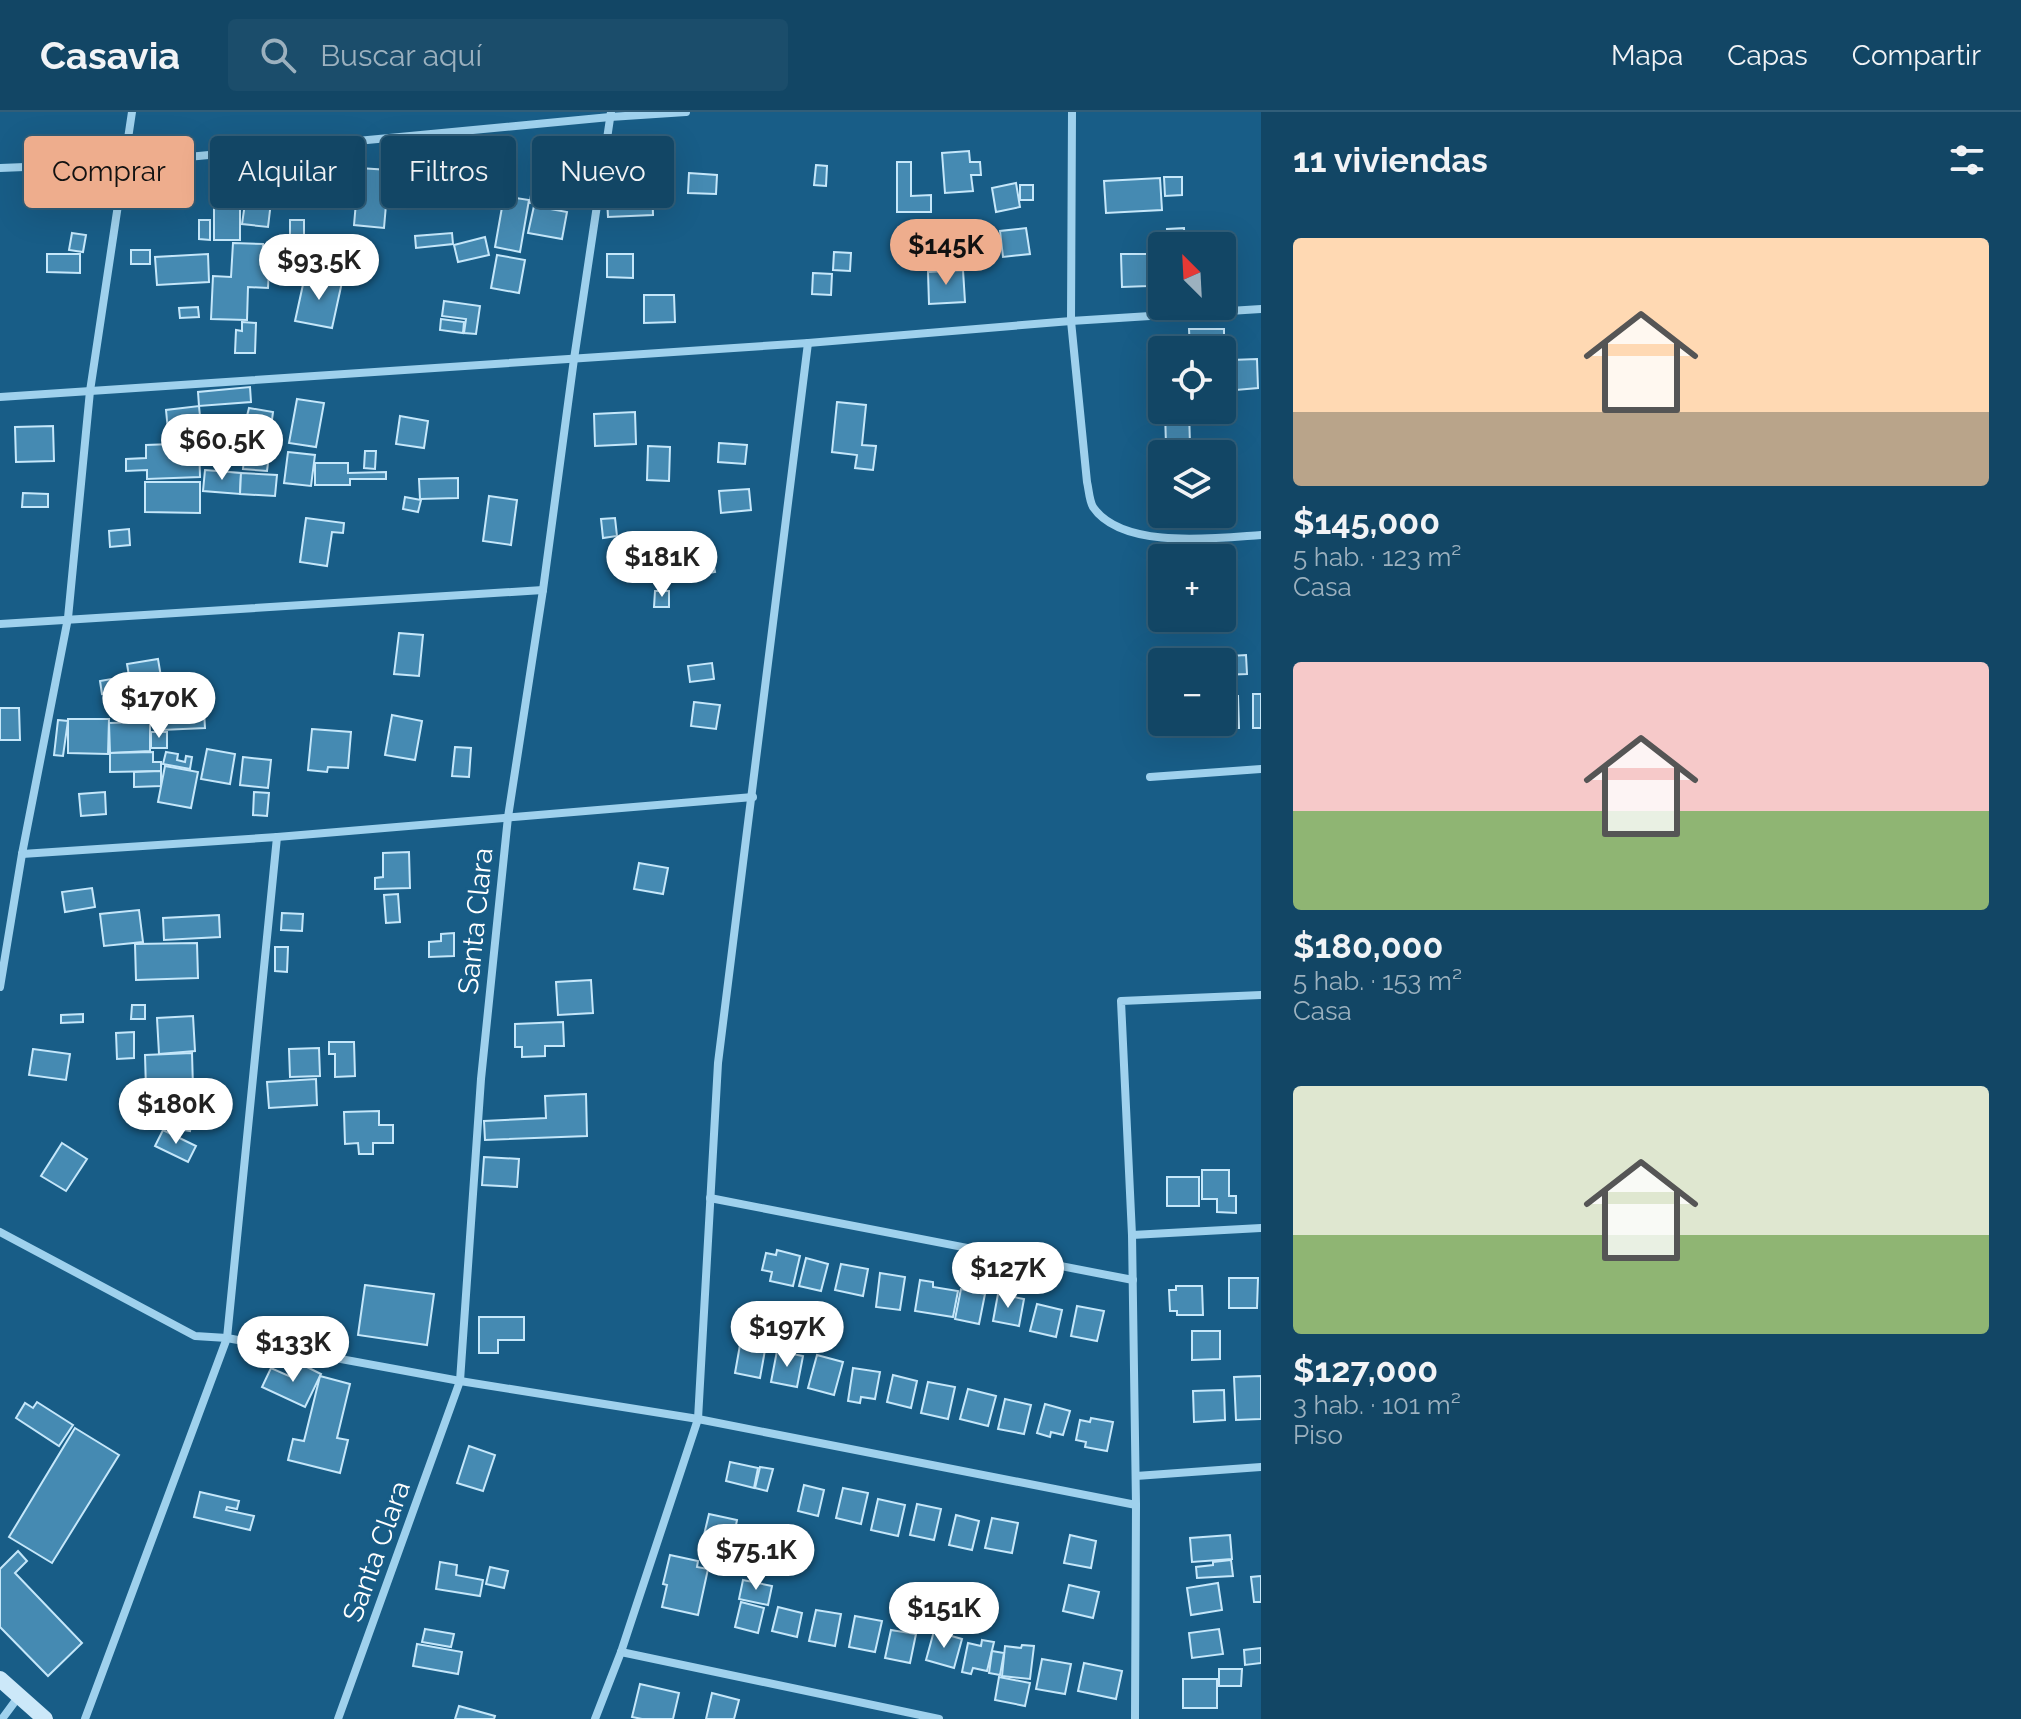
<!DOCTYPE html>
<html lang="es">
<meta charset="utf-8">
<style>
:root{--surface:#124665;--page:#1b4d6b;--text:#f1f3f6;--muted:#9cb1bf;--line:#315e79;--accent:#eead8d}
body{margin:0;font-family:Raleway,sans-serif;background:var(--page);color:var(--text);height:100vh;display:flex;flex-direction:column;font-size:30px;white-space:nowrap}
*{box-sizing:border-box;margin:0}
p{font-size:26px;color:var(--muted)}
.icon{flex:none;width:44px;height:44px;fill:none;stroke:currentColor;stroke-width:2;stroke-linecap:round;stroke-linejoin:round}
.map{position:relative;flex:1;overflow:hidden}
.details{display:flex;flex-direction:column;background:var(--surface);width:760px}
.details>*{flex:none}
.banner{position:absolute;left:24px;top:24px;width:760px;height:72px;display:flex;gap:16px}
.needle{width:52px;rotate:336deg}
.buttons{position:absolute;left:1148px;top:120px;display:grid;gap:16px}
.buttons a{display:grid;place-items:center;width:88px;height:88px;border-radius:8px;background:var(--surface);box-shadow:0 8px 32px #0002,0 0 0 2px var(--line);font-size:40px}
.price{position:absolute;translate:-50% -68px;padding:0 18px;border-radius:28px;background:#fff;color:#222;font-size:26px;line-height:52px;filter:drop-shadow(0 2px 4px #0008)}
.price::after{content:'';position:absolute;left:50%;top:48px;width:24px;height:18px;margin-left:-12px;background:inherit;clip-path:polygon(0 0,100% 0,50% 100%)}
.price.active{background:var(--accent);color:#111}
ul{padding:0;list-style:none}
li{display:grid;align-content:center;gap:16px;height:424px;padding:0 32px}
li span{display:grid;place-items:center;height:248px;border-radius:8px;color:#555}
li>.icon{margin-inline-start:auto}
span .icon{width:144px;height:144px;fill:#fffc;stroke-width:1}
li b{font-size:34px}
h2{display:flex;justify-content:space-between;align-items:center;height:96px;padding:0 32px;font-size:34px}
.chip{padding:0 28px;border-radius:8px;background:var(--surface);box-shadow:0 8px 32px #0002,0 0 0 2px var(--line);font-size:28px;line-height:72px}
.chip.active{background:var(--accent);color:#111}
header{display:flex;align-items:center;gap:48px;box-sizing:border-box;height:112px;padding:0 40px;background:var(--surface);border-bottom:2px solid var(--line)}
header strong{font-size:38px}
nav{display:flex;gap:44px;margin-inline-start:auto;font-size:28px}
.search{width:560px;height:72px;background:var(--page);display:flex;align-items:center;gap:20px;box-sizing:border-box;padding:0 28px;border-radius:8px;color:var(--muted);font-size:30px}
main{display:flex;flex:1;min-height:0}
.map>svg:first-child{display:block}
.building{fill:#458ab2;stroke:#c5e7fa;stroke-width:2}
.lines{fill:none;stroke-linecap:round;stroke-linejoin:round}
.street{stroke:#9fd1ed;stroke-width:8}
.secondary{stroke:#cce8f9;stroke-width:16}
.labels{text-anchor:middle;stroke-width:6;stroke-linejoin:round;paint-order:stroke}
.street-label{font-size:28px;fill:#fff;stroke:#185d87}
</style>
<header>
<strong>Casavia</strong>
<div class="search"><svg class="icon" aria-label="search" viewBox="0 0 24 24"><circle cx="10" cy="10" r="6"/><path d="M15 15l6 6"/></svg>Buscar aquí</div>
<nav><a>Mapa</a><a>Capas</a><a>Compartir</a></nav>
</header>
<main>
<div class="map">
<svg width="1261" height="1607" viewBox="0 0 1261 1607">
<rect width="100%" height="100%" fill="#185d87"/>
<g class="building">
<path d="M969,39L970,50H980L981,63H971L973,79L945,81L942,41Z"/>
<path d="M897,50H911V84L931,83V100H897Z"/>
<path d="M535,52L549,54L545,79L567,82L565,96L530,91Z"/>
<path d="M816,53L827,54L826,74L814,73Z"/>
<path d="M359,56L389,58L384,116L354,113Z"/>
<path d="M689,61L717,63L716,82L688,81Z"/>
<path d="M652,65L653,103L608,105L606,67Z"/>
<path d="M1164,65H1182V83L1165,84Z"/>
<path d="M1160,66L1162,98L1106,101L1104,69Z"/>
<path d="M248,70L273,73L268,115L242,112Z"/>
<path d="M1016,71L1020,95L996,100L992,76Z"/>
<rect x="1020" y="73" width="13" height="15"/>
<path d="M504,84L529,88L520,140L495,135Z"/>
<rect x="214" y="92" width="26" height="36"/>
<path d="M534,94L567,100L562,127L528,121Z"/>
<path d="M199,108H210V128L199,127Z"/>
<rect x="290" y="108" width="14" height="22"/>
<path d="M1026,116L1030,142L1003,145L1000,119Z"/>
<path d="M1184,116L1185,134H1168L1167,117Z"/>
<path d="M925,117L937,119L935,133L923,132Z"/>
<path d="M72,121L86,123L83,140L69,138Z"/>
<path d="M452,121L453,132L416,136L415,124Z"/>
<path d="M485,125L489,143L458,150L454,133Z"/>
<path d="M233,131L263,132L262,156L269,157L268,176L248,175L247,208L211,207L213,164L231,165Z"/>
<rect x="131" y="138" width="19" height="14"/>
<path d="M308,140L305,167L271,165V142Z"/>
<path d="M834,140L851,141L850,159L833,158Z"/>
<path d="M338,141L339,153L310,156L308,144Z"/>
<path d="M47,142H80V161L47,160Z"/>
<path d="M208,142L209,170L157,173L155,145Z"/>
<path d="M607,142H633V166L607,165Z"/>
<path d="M1121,142H1147L1148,174L1122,175Z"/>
<path d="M497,143L525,148L519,181L491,176Z"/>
<path d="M963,158L965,190L929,192L928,160Z"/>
<path d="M813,161L832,162L831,183L812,182Z"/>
<path d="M314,165L342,170L332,216L295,209L304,168L313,170Z"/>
<path d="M644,183H674L675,210L644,211Z"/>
<path d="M444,189L480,194L476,222L464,221L466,207L442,204Z"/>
<path d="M198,195L199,205L180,206L179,196Z"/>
<path d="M441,207L464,210L463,221L440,218Z"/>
<path d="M242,210L256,211L255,241H235L236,218L242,219Z"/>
<path d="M1189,217H1224V256H1222V238H1190Z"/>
<path d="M1257,247L1258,276L1236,278L1235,259H1231V248Z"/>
<path d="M250,275L251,290L199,294L198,280Z"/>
<path d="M297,287L324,291L316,335L289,331Z"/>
<path d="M837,290L866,293L862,333L876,334L873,358L855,356L857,343L832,340Z"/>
<path d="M199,294L202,325L169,329L166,298Z"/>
<path d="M249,296L273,300L270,323L251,320L254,305L247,304Z"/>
<path d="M1189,299L1190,333H1166L1165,300Z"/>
<path d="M635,300L636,332L595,334L594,302Z"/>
<path d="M400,304L428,309L424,336L396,332Z"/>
<path d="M53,314L54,349L16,350L15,315Z"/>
<path d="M247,325L271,328L267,359L243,357L244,347L232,346L233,334L246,336Z"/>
<path d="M199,331L200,365L147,367V358L126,359V347L146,346V333Z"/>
<path d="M719,331L747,333L745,352L718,350Z"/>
<path d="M648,334L670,335L669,369L647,368Z"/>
<path d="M365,339H376L375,357L364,356Z"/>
<path d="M288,340L315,343L311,374L284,371Z"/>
<path d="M315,351H348V361L386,360V367H350V373H315Z"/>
<path d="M205,358L241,361L240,382L203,379Z"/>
<path d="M241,361L277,363L275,384L240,382Z"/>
<path d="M458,366V386L420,387L419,367Z"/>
<path d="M145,370H200V401L145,400Z"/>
<path d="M749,377L751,398L721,401L719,379Z"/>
<path d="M23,381L48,382V395H22Z"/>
<path d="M489,384L517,388L511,433L483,429Z"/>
<path d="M405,385L421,388L418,400L403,397Z"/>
<path d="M306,406L344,411L343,421L332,420L327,454L300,450Z"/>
<path d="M615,406L617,424L603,426L601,407Z"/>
<path d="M129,417L130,433L110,435L109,419Z"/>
<path d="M712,444L715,460L691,464L689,447Z"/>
<path d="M655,479H669V495H654Z"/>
<path d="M399,521L423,523L419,564L394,562Z"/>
<path d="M1246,543L1247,562L1222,563V550H1213V545Z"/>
<path d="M158,547L166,595L122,602L121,590L134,588L132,577L102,582L100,569L129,564L127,552Z"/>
<path d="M712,551L714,567L690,570L688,554Z"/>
<path d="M176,569L191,572L186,599L172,597Z"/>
<rect x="1253" y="582" width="8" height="34"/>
<path d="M1222,584H1238L1239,616H1213V611H1204L1222,610Z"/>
<path d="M694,590L720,593L716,617L691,614Z"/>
<path d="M0,596H19L20,628H0Z"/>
<path d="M204,599L205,616L161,618L160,601Z"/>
<path d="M392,603L422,609L415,648L385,643Z"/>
<path d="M68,607H109L108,642L68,641Z"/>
<path d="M58,608L68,609L63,644L54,643Z"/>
<path d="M150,610V639L110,641L109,611Z"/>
<path d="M312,617L351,620L348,656L328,655L327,660L308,658Z"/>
<rect x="151" y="620" width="16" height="16"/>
<path d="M455,635L471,636L469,665L452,664Z"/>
<path d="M207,637L235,642L230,672L201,667Z"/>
<path d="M153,640V650H161V659L110,660V641Z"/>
<path d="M166,640L178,642L177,648L185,650L186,644L192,645L190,657L163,652Z"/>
<path d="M243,645L271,648L268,676L240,673Z"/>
<path d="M165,654L198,660L191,696L158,690Z"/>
<path d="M161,659V674L134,675V660Z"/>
<path d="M105,680L106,702L81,704L79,682Z"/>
<path d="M254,680L269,681L267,704L253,703Z"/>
<path d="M409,740L410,776L375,777V766L383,765V741Z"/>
<path d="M639,751L668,756L663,782L634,777Z"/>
<path d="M92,776L95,795L65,800L62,780Z"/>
<path d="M398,782L400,810L386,811L384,783Z"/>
<path d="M139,798L143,830L104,834L100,802Z"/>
<path d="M282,801L303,802L302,819L281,818Z"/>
<path d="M219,803L220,825L164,828L163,806Z"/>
<path d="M454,821V844L429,845V830L441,829V822Z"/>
<path d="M197,831L198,866L136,868L135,832Z"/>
<path d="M275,835H288L287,860L275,859Z"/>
<path d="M591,868L593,901L558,903L556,870Z"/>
<path d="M132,893H145V907H131Z"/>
<path d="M83,902V910L61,911V903Z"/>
<path d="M193,904L195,939L159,942L157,906Z"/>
<path d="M563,910L564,934H545V944L522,945V935H515V912Z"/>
<path d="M134,920V946L117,947L116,921Z"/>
<path d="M329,930H354L355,964L335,965V942H329Z"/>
<path d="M319,936L320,964L290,965L289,937Z"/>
<path d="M33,937L70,942L66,968L29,963Z"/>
<path d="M192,941L193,976L146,977L145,943Z"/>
<path d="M316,967L317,993L269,996L267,970Z"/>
<path d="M586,982L587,1024L485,1028L484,1009L546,1006L545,984Z"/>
<path d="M160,988L195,994L190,1019L155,1013Z"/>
<path d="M379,999V1013H393V1031H373V1042H359L358,1031L345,1032L344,1000Z"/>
<path d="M163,1018L196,1034L188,1050L155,1034Z"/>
<path d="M62,1031L87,1047L66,1079L41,1064Z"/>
<path d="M484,1045L519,1047L517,1075L482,1073Z"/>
<path d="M1202,1058H1229V1084H1236V1101L1217,1100V1087H1202Z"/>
<rect x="1167" y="1065" width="32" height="29"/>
<path d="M777,1138L800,1144L793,1174L770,1169L772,1160L762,1158L766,1141L776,1143Z"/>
<path d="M806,1146L828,1152L821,1179L799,1174Z"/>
<path d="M841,1152L868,1157L863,1184L835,1178Z"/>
<path d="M880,1161L905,1165L900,1198L876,1195Z"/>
<path d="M1229,1166H1258L1257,1196H1229Z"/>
<path d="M920,1168L933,1170V1175L958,1179L953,1205L915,1199Z"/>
<path d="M365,1173L434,1182L427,1233L358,1223Z"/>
<path d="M1176,1174H1202L1203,1203H1177V1199H1170L1169,1178H1176Z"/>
<path d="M961,1177L985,1182L979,1212L955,1207Z"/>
<path d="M998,1182L1024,1187L1019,1214L993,1209Z"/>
<path d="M1037,1192L1062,1198L1056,1225L1030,1219Z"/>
<path d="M1077,1194L1104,1199L1097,1229L1071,1224Z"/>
<path d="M479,1205H524V1228H498V1241H479Z"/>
<path d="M1192,1219H1220V1247L1192,1248Z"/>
<path d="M740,1233L765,1238L760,1266L735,1261Z"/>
<path d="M777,1239L803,1244L797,1275L771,1270Z"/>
<path d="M817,1243L843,1250L834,1283L808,1276Z"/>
<path d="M297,1250L321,1262L305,1295L262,1275L271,1256L291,1265Z"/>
<path d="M853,1256L880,1260L875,1287L861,1285L860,1291L848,1289Z"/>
<path d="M893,1263L917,1269L911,1296L887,1290Z"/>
<path d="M320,1264L350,1272L337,1326L348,1328L340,1361L288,1348L293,1327L304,1329Z"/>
<path d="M1261,1264V1307L1236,1308L1234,1265Z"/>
<path d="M928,1270L955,1275L948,1307L921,1301Z"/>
<path d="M968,1277L996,1284L988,1314L960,1307Z"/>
<path d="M1224,1278L1225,1308L1194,1310L1193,1279Z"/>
<path d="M1005,1287L1031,1293L1024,1322L998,1317Z"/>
<path d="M37,1290L73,1313L59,1334L16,1306L25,1291L33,1296Z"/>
<path d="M1045,1292L1070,1299L1063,1323L1051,1320L1050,1325L1037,1321Z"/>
<path d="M1091,1306L1113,1310L1107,1339L1085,1335L1086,1330L1076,1328L1080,1308L1090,1310Z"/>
<path d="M75,1316L119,1343L52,1451L9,1425Z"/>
<path d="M469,1334L495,1343L483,1379L457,1371Z"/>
<path d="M730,1350L758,1356L754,1376L726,1369Z"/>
<path d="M760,1355L773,1357L767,1379L755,1376Z"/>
<path d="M804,1373L824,1378L818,1404L798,1399Z"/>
<path d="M843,1376L868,1381L861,1412L836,1406Z"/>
<path d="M200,1380L239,1389L237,1397L227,1395L226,1398L254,1404L250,1418L194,1405Z"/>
<path d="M878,1387L905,1393L898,1424L871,1418Z"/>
<path d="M917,1392L941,1397L934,1428L910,1423Z"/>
<path d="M709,1402L737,1408L732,1434L703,1427Z"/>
<path d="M956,1403L979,1409L972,1438L949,1433Z"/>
<path d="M992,1406L1018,1411L1012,1441L985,1436Z"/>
<path d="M1070,1423L1096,1429L1091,1456L1064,1451Z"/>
<path d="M1230,1423L1232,1447L1192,1450L1190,1426Z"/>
<path d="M18,1439L27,1449L15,1461L82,1531L48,1564L0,1515V1457Z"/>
<path d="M670,1443L698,1449L697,1455L708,1457L698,1503L662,1495L667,1473L663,1472Z"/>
<path d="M1231,1448L1233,1464L1197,1466L1196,1455L1213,1453V1450Z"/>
<path d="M440,1450L457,1453L456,1463L483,1468L480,1484L436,1477Z"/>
<path d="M490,1455L508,1459L504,1476L486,1472Z"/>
<path d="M1261,1464V1490H1254L1251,1465Z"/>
<path d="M743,1468L772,1474L768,1493L739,1487Z"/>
<path d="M1218,1471L1222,1498L1191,1503L1187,1476Z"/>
<path d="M1069,1473L1099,1480L1093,1506L1063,1499Z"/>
<path d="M741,1490L764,1496L758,1521L735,1515Z"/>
<path d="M778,1495L802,1501L797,1525L772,1519Z"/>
<path d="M816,1498L841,1502L835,1534L809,1529Z"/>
<path d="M855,1504L882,1509L875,1540L849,1535Z"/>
<path d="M425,1517L454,1522L451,1535L422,1530Z"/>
<path d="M1219,1517L1223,1542L1192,1546L1189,1521Z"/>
<path d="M891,1518L916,1522L910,1551L885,1546Z"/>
<path d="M934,1519L962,1527L954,1556L926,1548Z"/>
<path d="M982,1528L994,1530L987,1559L973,1556L971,1562L962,1560L968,1531L981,1534Z"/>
<path d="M417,1532L462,1540L458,1562L413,1554Z"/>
<path d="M1022,1533L1034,1534L1030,1567L1002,1564L1005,1534L1021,1536Z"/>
<path d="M1261,1536V1551L1245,1553L1244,1538Z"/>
<path d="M992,1539L1004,1541L1000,1563L989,1561Z"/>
<path d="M1042,1547L1071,1552L1065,1582L1036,1577Z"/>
<path d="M1084,1551L1122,1559L1116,1587L1078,1579Z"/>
<path d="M1219,1557H1242L1241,1574H1219Z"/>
<path d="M999,1565L1030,1571L1025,1594L995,1588Z"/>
<rect x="1183" y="1567" width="34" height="29"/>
<path d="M640,1572L679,1581L673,1607H642L632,1605Z"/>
<path d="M712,1581L739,1588L734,1607H706Z"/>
<path d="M459,1594L495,1604L494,1607H455Z"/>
</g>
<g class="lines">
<g class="street">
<path d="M1072,0L1071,209L1087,370C1089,378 1089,388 1093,395C1122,438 1216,426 1261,423"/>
<path d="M0,56L125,51L610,5L686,0"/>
<path d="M0,285L808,231L1071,209L1261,197"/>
<path d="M0,512L543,478"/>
<path d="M1150,665L1261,657"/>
<path d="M22,742L277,725L753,685"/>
<path d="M0,875L22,742L68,506L90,279L132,0"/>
<path d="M710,1086L1133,1168"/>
<path d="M0,1120L195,1224L227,1226L460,1269L698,1307L1136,1393"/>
<path d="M1132,1123L1261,1116"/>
<path d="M1136,1364L1261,1355"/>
<path d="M621,1540L939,1607"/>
<path d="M2,1607L19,1584"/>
<path d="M85,1607L227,1226L277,725"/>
<path d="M338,1607L460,1269L481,967L508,705L543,478L574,247L611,0"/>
<path d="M595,1607L621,1540L698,1307L718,951L808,231"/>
<path d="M1135,1607L1136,1393L1132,1123L1121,889L1261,883"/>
</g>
<path class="secondary" d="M0,1567L45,1607"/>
</g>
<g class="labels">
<g class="street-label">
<text transform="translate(475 809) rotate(-84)" y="10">Santa Clara</text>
<text transform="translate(376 1439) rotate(-70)" y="10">Santa Clara</text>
</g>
</g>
</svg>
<div class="buttons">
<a><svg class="needle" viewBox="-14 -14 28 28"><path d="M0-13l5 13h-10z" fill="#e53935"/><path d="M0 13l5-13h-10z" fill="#9cb1bf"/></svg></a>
<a><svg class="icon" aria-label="locate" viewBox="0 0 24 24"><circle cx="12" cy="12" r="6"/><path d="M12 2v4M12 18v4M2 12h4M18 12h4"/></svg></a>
<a><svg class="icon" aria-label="layers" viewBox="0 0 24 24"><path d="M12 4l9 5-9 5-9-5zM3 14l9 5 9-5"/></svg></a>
<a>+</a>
<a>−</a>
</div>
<b class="price active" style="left:946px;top:175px">$145K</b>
<b class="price" style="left:319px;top:190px">$93.5K</b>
<b class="price" style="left:222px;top:370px">$60.5K</b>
<b class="price" style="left:662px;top:487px">$181K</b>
<b class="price" style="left:159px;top:628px">$170K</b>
<b class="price" style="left:176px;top:1034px">$180K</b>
<b class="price" style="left:1008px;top:1198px">$127K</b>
<b class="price" style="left:787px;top:1257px">$197K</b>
<b class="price" style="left:293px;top:1272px">$133K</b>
<b class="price" style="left:756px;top:1480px">$75.1K</b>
<b class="price" style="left:944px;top:1538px">$151K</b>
<div class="banner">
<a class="chip active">Comprar</a>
<a class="chip">Alquilar</a>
<a class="chip">Filtros</a>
<a class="chip">Nuevo</a>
</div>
</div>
<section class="details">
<h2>11 viviendas<svg class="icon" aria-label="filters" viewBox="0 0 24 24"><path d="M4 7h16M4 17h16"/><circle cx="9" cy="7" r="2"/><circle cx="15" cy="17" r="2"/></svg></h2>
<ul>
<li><span style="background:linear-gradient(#ffd9b3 70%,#b9a48a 0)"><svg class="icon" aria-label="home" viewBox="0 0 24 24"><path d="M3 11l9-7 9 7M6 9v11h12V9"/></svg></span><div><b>$145,000</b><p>5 hab. · 123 m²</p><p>Casa</p></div></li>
<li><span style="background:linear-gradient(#f6c9c9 60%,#8fb573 0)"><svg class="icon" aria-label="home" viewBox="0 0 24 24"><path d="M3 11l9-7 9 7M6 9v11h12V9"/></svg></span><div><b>$180,000</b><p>5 hab. · 153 m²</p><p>Casa</p></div></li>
<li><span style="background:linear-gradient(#dfe7d0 60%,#8fb573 0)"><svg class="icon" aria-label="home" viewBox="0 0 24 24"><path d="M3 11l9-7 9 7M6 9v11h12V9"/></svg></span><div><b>$127,000</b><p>3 hab. · 101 m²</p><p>Piso</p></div></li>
</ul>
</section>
</main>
